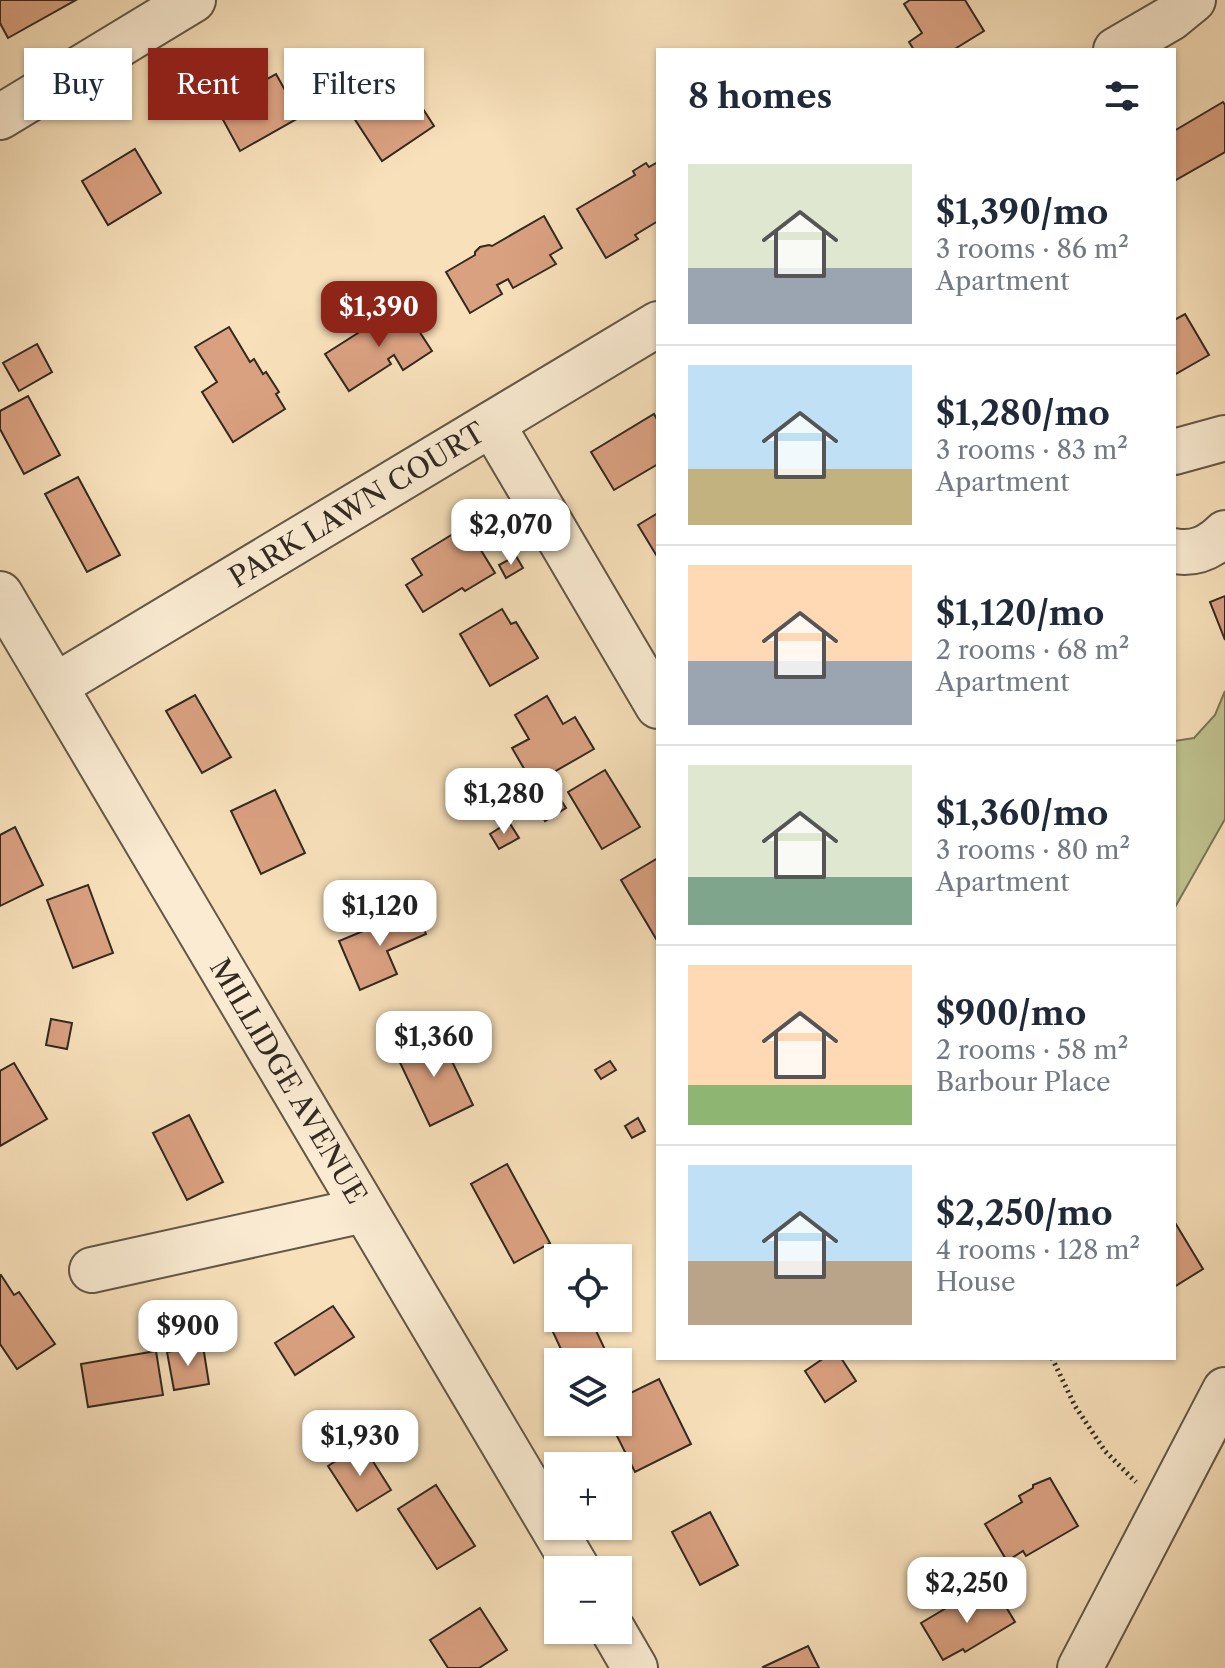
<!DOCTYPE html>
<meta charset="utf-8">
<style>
:root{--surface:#fff;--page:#f2f2f3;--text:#1f2937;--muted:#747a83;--line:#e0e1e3;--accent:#8f2418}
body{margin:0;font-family:"Libre Caslon Text",serif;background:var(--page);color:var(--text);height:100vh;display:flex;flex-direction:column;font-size:30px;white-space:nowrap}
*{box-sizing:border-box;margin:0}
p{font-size:26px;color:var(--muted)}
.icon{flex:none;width:44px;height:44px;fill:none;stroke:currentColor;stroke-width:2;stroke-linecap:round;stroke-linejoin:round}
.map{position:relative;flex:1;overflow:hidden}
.sheet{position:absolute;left:656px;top:48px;width:520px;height:1312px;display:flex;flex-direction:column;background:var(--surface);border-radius:0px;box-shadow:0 2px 6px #0004}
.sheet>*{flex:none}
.guide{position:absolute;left:24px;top:48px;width:512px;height:72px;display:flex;gap:16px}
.fabs{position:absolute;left:544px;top:1244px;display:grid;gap:16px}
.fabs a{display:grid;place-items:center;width:88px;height:88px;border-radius:0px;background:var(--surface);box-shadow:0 2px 6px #0004;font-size:40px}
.price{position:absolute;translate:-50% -68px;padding:0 18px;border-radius:16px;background:#fff;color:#222;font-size:26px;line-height:52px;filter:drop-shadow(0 2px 4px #0008)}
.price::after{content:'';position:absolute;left:50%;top:48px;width:24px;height:18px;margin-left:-12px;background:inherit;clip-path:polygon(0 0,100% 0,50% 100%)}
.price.selected{background:var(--accent);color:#fff}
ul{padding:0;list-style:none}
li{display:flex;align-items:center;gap:24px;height:200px;padding:0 32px}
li+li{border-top:2px solid var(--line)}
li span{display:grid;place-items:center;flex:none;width:224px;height:160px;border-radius:0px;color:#555}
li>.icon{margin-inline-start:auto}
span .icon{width:96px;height:96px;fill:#fffc;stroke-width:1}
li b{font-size:34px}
h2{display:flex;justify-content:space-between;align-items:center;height:96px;padding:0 32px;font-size:34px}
.chip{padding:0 28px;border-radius:0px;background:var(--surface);box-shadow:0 2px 6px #0004;font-size:28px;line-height:72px}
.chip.selected{background:var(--accent);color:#fff}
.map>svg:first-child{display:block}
.green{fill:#bfc28e;stroke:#787657;stroke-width:2}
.building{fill:#daa181;stroke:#322920;stroke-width:2}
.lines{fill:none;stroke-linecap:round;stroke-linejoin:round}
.minor-casing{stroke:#635746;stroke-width:48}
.path{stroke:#322920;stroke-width:5;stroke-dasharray:2 4;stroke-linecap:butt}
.minor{stroke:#faebd2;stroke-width:44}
.labels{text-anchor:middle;stroke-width:8;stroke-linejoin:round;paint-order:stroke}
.street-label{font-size:28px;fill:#322920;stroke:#faebd2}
</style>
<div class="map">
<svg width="1225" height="1668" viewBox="0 0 1225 1668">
<rect width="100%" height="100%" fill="#f7e0ba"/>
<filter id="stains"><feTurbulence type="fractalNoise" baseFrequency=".0025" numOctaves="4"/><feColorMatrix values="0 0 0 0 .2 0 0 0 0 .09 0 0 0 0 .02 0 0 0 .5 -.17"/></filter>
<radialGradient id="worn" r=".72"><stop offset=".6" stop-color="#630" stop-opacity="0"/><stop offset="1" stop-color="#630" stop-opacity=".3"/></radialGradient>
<path class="green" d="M1225,691V819L1174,909V741L1194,738L1215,715Z"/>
<g class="building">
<path d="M0,0H76L8,38L0,23Z"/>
<path d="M910,0H965L984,31L953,50H914L909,42L922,33L904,4Z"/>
<path d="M276,74L300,117L240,151L216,107Z"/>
<path d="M403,78L434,126L382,161L350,112Z"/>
<path d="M1223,102L1225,105V152L1174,181V131Z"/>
<path d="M135,149L161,193L108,225L82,181Z"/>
<path d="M658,162V221L635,235L638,239L606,258L577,209L635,175L633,171L646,163L649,167Z"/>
<path d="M544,216L562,248L550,255L556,264L513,288L508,279L497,285L502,294L470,313L446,272L475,255V252L480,247L489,245L492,246Z"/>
<path d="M402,305L432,351L403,370L394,355L388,359L391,364L349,391L325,354Z"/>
<path d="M1185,314L1209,355L1174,375V320Z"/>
<path d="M229,327L250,362L254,359L263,374L266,372L279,392L276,394L285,409L233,442L202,392L217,382L195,347Z"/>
<path d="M37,344L52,372L19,391L3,363Z"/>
<path d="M28,396L60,455L24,474L0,429V411Z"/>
<path d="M654,414L658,421V464L614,490L591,452Z"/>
<path d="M78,477L120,555L87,572L45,494Z"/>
<path d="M658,513V558L638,525Z"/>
<path d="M466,526L495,573L465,591L462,588L423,612L406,585L422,575L412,559Z"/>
<path d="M516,556L523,568L506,578L499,565Z"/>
<path d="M1225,596V640L1210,602Z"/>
<path d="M502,609L511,624L516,622L538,658L490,686L460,634Z"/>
<path d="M195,695L231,757L202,773L166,711Z"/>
<path d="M547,696L563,724L575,717L594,749L533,784L512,748L529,739L515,715Z"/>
<path d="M605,770L640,827L602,849L568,792Z"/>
<path d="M275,790L305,853L261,874L231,811Z"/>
<path d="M559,797L566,808L545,821L539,810Z"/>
<path d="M509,822L519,838L499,849L490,834Z"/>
<path d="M15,827L43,885L0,906V835Z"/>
<path d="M658,858V942L621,880Z"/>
<path d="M88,885L113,953L73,968L47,900Z"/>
<path d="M416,909L426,934L387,951L397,974L360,990L339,941Z"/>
<path d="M51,1019L72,1023L67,1049L46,1045Z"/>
<path d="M438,1032L473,1105L430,1126L395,1052Z"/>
<path d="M610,1061L616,1070L601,1079L595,1070Z"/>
<path d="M14,1063L47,1119L0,1146V1071Z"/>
<path d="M189,1115L223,1182L187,1200L153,1133Z"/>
<path d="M638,1118L645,1131L632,1138L625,1126Z"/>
<path d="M507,1164L550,1243L514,1263L471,1184Z"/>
<path d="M1174,1221L1203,1269L1174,1287Z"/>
<path d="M1,1275L14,1295L19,1292L55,1344L17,1369L0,1344V1276Z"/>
<path d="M333,1306L354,1337L295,1375L275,1343Z"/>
<path d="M558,1312V1318H590L608,1356L594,1362H567L546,1317Z"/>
<path d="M203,1346L209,1384L174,1390L167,1352Z"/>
<path d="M156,1351L163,1395L88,1407L81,1364Z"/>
<path d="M824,1358H841L856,1381L825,1402L805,1371Z"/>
<path d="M659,1379L691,1444L635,1472L610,1422H618V1399Z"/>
<path d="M362,1444L391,1490L357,1511L328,1466Z"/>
<path d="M1050,1478L1078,1526L1026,1556L1023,1551L1007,1561L985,1524L1022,1502L1019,1496L1033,1488V1485Z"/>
<path d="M436,1485L475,1546L437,1569L398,1509Z"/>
<path d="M710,1512L738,1565L700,1585L672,1532Z"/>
<path d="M997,1592L1015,1622L965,1652L963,1649L943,1660L921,1623L958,1601L961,1605L976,1596L980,1602Z"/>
<path d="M480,1608L507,1650L479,1668H448L430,1640Z"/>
<path d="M808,1646L819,1668H764L763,1667Z"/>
</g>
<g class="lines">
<defs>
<g id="minor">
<path d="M1116,50L1171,18L1193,0"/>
<path d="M0,117L193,0"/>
<path d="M492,424L658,706"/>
<path d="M1174,452L1225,438"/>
<path d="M1174,551C1195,555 1211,547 1225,533"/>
<path id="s1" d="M0,594L578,1570"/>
<path id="s2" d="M55,686L658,324"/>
<path d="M92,1270L364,1210"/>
<path d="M613,1630L635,1668"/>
<path d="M1080,1668L1225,1390"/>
</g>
</defs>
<use href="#minor" class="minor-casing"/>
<path class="path" d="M1052,1358L1075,1406L1105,1451L1136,1482"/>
<use href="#minor" class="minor"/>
</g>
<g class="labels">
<g class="street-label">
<text dy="10" stroke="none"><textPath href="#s2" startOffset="352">PARK LAWN COURT</textPath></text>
<text dy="10" stroke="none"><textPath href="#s1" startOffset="566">MILLIDGE AVENUE</textPath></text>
</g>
</g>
<rect width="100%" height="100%" filter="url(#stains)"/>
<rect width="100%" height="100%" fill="url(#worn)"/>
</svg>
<div class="fabs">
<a><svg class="icon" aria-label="locate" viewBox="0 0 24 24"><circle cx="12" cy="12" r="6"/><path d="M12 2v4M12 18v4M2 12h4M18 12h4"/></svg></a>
<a><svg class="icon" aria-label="layers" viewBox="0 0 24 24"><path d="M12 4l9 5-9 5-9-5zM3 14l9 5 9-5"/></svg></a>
<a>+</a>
<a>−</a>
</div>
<b class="price selected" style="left:379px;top:349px">$1,390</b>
<b class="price" style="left:511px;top:567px">$2,070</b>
<b class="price" style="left:504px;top:836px">$1,280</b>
<b class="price" style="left:380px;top:948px">$1,120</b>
<b class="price" style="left:434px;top:1079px">$1,360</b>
<b class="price" style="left:188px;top:1368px">$900</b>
<b class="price" style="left:360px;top:1478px">$1,930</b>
<b class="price" style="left:967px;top:1625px">$2,250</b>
<div class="guide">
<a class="chip">Buy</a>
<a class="chip selected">Rent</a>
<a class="chip">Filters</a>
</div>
<section class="sheet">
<h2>8 homes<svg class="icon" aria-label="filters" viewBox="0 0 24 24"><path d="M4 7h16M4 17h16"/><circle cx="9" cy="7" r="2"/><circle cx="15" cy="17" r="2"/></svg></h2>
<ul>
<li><span style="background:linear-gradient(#dfe7d0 65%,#9aa5b1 0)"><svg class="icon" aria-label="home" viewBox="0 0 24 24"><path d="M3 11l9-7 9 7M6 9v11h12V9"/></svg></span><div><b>$1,390/mo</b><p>3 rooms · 86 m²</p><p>Apartment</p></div></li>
<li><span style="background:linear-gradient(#bfe0f5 65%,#c2b280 0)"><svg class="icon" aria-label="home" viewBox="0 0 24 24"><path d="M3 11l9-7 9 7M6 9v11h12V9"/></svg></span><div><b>$1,280/mo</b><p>3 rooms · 83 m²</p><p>Apartment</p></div></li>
<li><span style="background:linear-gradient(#ffd9b3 60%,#9aa5b1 0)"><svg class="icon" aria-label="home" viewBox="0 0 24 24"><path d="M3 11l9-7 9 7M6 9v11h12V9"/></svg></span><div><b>$1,120/mo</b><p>2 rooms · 68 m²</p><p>Apartment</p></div></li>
<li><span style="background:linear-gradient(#dfe7d0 70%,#7fa58c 0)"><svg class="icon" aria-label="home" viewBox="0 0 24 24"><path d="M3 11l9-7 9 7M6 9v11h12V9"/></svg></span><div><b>$1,360/mo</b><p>3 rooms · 80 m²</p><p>Apartment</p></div></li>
<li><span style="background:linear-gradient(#ffd9b3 75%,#8fb573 0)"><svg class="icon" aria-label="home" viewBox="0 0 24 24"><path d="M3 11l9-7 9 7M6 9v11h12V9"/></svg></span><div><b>$900/mo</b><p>2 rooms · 58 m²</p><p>Barbour Place</p></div></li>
<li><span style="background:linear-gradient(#bfe0f5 60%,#b9a48a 0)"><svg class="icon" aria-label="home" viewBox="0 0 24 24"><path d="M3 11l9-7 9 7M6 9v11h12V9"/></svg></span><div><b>$2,250/mo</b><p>4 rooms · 128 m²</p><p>House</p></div></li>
</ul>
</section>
</div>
